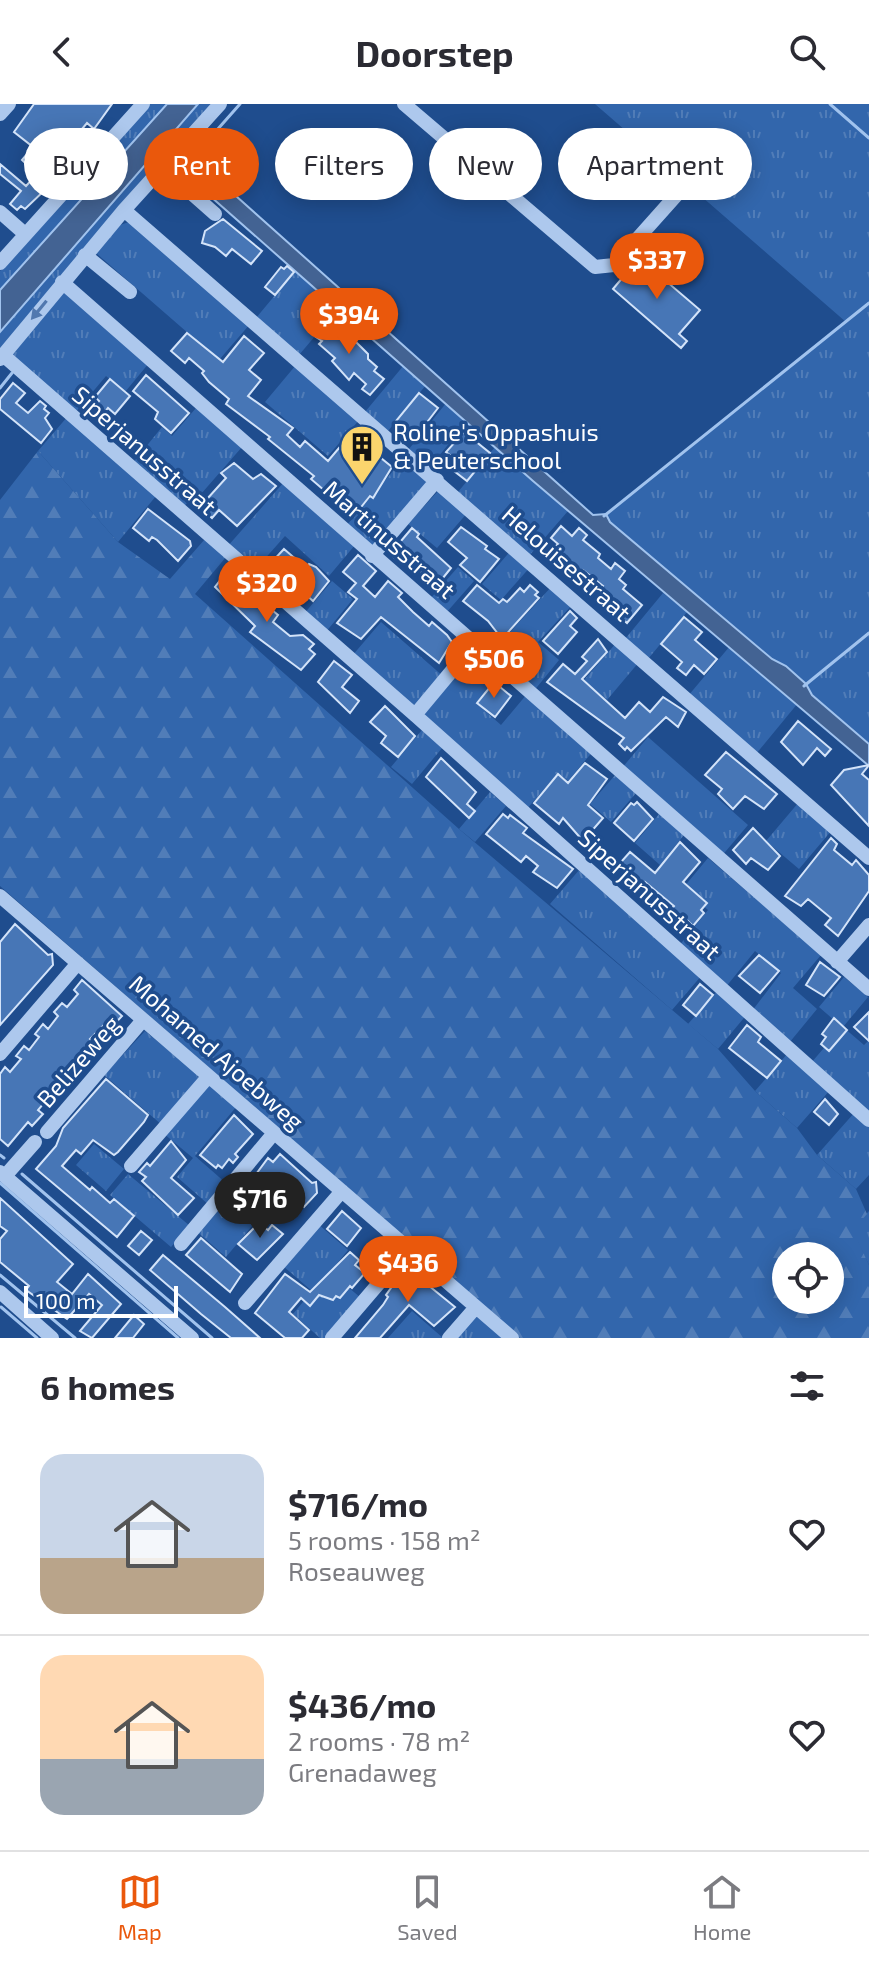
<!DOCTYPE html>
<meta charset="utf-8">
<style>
:root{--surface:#fff;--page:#f2f2f3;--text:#2b2b33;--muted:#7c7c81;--line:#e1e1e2;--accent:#ea580c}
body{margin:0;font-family:"Exo 2",sans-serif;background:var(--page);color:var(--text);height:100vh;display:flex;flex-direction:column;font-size:30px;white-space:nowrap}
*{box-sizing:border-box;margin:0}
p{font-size:26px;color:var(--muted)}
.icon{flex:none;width:44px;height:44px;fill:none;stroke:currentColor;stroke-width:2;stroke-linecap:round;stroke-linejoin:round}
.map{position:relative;height:1234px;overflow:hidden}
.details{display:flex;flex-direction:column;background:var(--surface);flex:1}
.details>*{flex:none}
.banner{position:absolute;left:24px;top:24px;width:822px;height:72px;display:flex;gap:16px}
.fabs{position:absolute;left:772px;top:1138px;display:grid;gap:16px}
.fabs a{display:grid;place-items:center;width:72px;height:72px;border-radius:50%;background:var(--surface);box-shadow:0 4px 20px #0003;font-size:40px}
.scale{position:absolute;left:24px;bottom:20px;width:154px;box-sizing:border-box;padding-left:8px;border:4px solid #fff;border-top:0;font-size:22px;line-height:28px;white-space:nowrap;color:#fff;-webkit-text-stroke:6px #1f4d8e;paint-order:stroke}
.price{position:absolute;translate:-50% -68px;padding:0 18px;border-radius:28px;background:var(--accent);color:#fff;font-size:26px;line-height:52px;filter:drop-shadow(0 2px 4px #0008)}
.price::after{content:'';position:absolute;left:50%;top:48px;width:24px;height:18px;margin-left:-12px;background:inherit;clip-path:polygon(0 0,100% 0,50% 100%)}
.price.selected{background:#222;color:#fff}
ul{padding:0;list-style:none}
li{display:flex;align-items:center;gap:24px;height:200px;padding:0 40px}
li+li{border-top:2px solid var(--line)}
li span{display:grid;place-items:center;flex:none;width:224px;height:160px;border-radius:24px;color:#555}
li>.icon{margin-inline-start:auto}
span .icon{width:96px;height:96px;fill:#fffc;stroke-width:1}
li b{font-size:34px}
h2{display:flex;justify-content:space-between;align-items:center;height:96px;padding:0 40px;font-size:34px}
.tag{padding:0 28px;border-radius:36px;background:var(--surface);box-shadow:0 4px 20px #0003;font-size:28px;line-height:72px}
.tag.selected{background:var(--accent);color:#fff}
header{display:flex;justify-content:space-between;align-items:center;height:104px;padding:0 40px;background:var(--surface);font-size:36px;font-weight:700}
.tabs{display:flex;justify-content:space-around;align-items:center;height:112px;border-top:2px solid var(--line);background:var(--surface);font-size:22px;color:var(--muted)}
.tabs a{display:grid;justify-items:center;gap:4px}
.tabs .selected{color:var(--accent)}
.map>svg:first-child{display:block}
.grass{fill:url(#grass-tufts)}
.forest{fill:url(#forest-firs);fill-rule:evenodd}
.water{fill:#436393;stroke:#a1c3ee;stroke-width:2}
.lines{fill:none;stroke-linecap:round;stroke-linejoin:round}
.stream{stroke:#a1c3ee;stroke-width:3}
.building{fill:#4776b6;stroke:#d3e3f9;stroke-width:2}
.minor{stroke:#adc8ed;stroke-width:14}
.oneway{fill:#5178af}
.labels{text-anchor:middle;stroke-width:7;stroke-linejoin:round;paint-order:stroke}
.poi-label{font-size:24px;fill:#fff;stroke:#1f4d8e;text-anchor:start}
.street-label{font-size:24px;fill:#fff;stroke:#1f4d8e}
</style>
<header><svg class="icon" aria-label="back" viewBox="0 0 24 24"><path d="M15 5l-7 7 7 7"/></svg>Doorstep<svg class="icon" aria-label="search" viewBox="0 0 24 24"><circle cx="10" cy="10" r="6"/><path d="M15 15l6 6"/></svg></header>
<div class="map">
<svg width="869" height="1234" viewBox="0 0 869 1234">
<defs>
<pattern id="grass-tufts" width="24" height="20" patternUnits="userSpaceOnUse" patternTransform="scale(2)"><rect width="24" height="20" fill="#3266ac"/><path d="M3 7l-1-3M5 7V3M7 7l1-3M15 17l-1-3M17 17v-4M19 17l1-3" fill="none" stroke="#517db8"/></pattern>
<pattern id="forest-firs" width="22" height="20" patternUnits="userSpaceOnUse" patternTransform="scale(2)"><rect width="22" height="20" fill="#3266ac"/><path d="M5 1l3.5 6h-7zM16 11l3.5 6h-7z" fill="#517db8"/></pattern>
</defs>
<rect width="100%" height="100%" fill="#1f4d8e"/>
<!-- grass -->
<path class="grass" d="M148,0H167L0,186V167Z
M198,0H213L0,246V228Z
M595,0H869V640L812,590C803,574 788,563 772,555L610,418L606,410L846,218Z
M129,118L250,220L219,256L96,149L120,121Z
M296,166L338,205L299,251L256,214Z
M64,188L149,259L125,288L106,272L74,310L13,256L12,248Z
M296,261L360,315L328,352L265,298Z
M404,261L426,281L388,327L365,308Z
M447,298L468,316L430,363L409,345Z
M196,304L242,343L201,390L197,387L182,405L132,360L162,323L172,332Z
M68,312L156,392L118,438L38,347Z
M495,343L568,407L529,452L458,388Z
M404,354L428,377L374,442L346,422Z
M284,378L355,441L329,472L285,432L254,467L227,443Z
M439,386L468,408L437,444L408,420Z
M513,444L532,461L501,496L482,480Z
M458,463L474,477L446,509L430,495Z
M332,477L353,495L325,529L303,511Z
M552,482L573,500L538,538L559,556L533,588L489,551Z
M663,489L687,508L648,555L625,535Z
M381,518L444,573L416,601H410L352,552Z
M617,538L639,558L607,596L584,576Z
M730,542L798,599L756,650L688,592Z
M479,551L501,567L476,599L501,621L527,590L594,646L568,677L558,669L526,706L425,614L424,604L469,554Z
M422,626L443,643L412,680L391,663Z
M648,633L748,721L720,754L622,664Z
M616,670L637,688L611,718L590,700Z
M490,688L506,702L475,738L459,725Z
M799,698L832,726L799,765L766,737Z
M659,710L684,731L660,761L635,739Z
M708,754L821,851L793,884L817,905L789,939L752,907L781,869L755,847L725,884L678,843L708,806L683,784Z
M580,765L702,871L672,906L550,800Z
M844,873L868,893L843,923L864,941L869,936V1011L811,959L842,923L819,903Z
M719,885L748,909L718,945L688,920Z
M145,927L197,970L198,975L162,1021L104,971Z
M788,949L830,986L797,1024L755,987Z
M207,979L237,1002L195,1052L227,1080L209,1101L177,1073L193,1054L163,1029Z
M855,1008L869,1020V1071L856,1085L817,1051Z
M94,1040L124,1065L106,1087L76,1061Z
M128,1070L190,1122L171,1143L110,1091Z
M232,1084L262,1110L226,1153L195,1126Z
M869,1107V1161L852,1126Z
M318,1120L348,1146L330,1168L361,1194L327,1234H320L293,1210L312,1187L283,1162Z
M412,1207L443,1234H388Z
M473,1210L505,1234H452Z"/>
<!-- forest -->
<path class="forest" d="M38,347L118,438L170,475L205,435L226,453L195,490L459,725L718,945L755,987L797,1024L817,1051L856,1085L867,1110L853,1126L869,1161V1234H520L0,782V396ZM786,1152H830V1196H786Z"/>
<!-- water -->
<path class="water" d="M167,0H198L0,228V186Z
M198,58L593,411L606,410L610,418L772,555L786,562L806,580L812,591L869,640V662L533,377L184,69L190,59Z"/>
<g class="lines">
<!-- stream -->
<path class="stream" d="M830,0L869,34
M192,63L194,52L240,0
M0,284L12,269
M604,412L869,199
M804,582L869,529
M0,1051L4,1054
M22,1070L212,1234
M0,1079L178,1234
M0,1171L75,1234
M1,1203L37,1234"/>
</g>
<!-- building -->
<path class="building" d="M34,0H112L94,25L87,19L77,31L83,37L42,75L22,56L33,43L14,28Z
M0,60L26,82L36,71L49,82L25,105L21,102L17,106L10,100L21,87L0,70Z
M223,115L262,147L251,160L232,145L226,152L215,143L202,139L205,127Z
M639,154L700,206L679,230L687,237L681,244L613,185Z
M287,162L294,168L275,191L265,183L281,163L284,165Z
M332,214L368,250V255L377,263L374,267L384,275L370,291L362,285L366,280L354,269L349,276L332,257L335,254L319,240L322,237L316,233Z
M187,229L223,258L244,232L264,249L249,266L261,276L248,292L293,324L287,331L300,343L305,337L328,357L339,344L348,352L360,337L392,363L373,394L370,392L354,412L311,375L314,372L268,335L270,333L226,300L229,295L209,278L202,269L204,267L189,254L185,259L171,247Z
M146,271L189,309L171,329L155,315L158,308L133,287Z
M110,275L130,292L115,310L108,304L104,309L94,302L99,297L95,293Z
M13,279L25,289L16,299L28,309L40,297L46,302L44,305L49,309L45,314L52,325L41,339L0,305V295Z
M419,289L438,304L418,330H412L396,317Z
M464,328L490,349L467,377L454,367L460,359L446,348Z
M234,359L253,375L261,370L276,382L237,422L219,406L212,414L193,397L200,389L207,395L226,374L221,369Z
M148,405L190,437L191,442L178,457L157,436L152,433L149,437L133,424Z
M561,422L572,432L579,424L587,431L583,436L600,450L598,454L611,465L615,459L625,467L619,475L626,481L623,485L642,501L627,519L621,514L624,509L618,504L621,501L601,485L603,482L583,466L580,469L553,445L558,440L551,434Z
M461,423L487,442L485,445L499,455L480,478L460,461L467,454L448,438Z
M412,424L419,430L417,433L451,464L434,485L422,475L425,472L402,451L397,456L390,450Z
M284,445L306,464L309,460L316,463L329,477L313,497L304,489L306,486L271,459Z
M358,451L376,467L363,482L375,493L388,477L402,489L398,493L413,508L429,522L432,518L447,531L452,538L439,559L381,513L361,535L337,519L357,495L348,488L356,479L343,468Z
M232,473L278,511L273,518L290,532L303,531L314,540L309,545L315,550L301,566L250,528L255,522L215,483L222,474L227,478Z
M477,481L499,499L503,495L507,498L520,484L524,488L530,481L538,488L535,491L539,494L502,535L488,517L463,497Z
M570,507L577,514L570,522L577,528L558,550L543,537Z
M684,513L702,528L695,536L717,555L704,570L694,561L686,571L677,564L682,558L661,540Z
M598,535L607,548L582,575L625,614L639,598L650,608L663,593L686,608L678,623L666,613L631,647L627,643L625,646L619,640L624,634L547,578L563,560L575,570L587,557L582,553Z
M334,557L352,571L342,583L359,597L350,609L318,578Z
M494,578L511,592L495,613L477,599Z
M385,602L415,632L398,653L381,639L386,632L370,618Z
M798,617L831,645L825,652L817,644L803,661L781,638Z
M726,648L777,690L764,705L745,692L733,705L718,690L722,685L705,671Z
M441,654L476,688L467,700L475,707L469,714L426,673Z
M585,659L607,675L588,701L603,714L583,737L563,714L559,720L534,699L558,670L568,679Z
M869,661L862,670L869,676V722L831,681L844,666Z
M637,698L653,715L634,737L614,719L631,699L634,701Z
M503,710L508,714L510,711L527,724L523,729L573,765L557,784L533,768L538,762L526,752L521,758L486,730Z
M753,724L780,752L768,766L751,754L746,760L733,746Z
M831,734L837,740L834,746L852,761L856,756L869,771V787L838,832L825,821L831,814L808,795L801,802L785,792Z
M680,738L700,758L683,778L707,799L701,806L704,809L693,822L688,817L684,823L668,809L674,802L645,778L640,785L630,776L632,774L621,758L630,748L655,769Z
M15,820L48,851L52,850L53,861L0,921V838Z
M759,851L779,867L760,889L739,872Z
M820,858L840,873L824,892L806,881Z
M82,876L122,912L108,927L103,922L90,935L99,943L75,972L70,968L58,982L61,984L52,995L49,993L38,1006L43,1010L32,1022L28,1018L8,1042L0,1035V970L5,963L10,968L21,955L16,952L24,942L29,946L39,933L35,930L43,920L48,925L58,912L54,908L62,899L67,903L78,890L74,886Z
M700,880L713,891L696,912L683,901Z
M869,908V937L854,923Z
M834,914L847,926L829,947L821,940L826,933L822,930Z
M747,921L761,933L758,938L781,957L767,974L729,944Z
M106,975L148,1011L144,1018L118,1048L114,1051L93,1036L81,1050L76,1046L62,1062L90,1086L92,1083L110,1099L114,1095L134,1112L117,1133L36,1065L56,1042L63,1024Z
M825,995L838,1010L829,1021L814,1008Z
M234,1011L253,1030L235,1050L238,1053L233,1059L229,1055L222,1064L218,1061L216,1064L200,1051Z
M171,1037L186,1056L171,1074L194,1094L178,1111L142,1077L146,1073L139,1068L147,1059L150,1062Z
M280,1050L312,1079L316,1078L317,1089L304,1103L299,1099L284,1117L242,1089L268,1054L273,1058Z
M0,1094L73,1160L57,1178L72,1190L88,1170L121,1200L92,1234L80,1227L102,1201L89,1190L67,1215L26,1186L29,1182L0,1158V1135L7,1127L0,1122Z
M342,1107L361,1124L347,1142L327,1125Z
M259,1119L268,1126L272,1121L283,1130L257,1156L238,1140Z
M141,1127L152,1136L139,1151L128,1142Z
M201,1134L242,1170L230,1188L186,1151Z
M350,1148L359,1156L355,1161L365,1169L352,1184L350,1182L340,1194L336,1192L333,1196L319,1191L310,1202L301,1194L289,1208L309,1226L302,1234H285L255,1209L285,1170L310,1188Z
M163,1151L225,1203L260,1234H231L201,1210L150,1166Z
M406,1163L422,1171L430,1178L428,1181L455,1203L434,1222L409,1201L380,1234H355L383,1201L388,1193L386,1191Z
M134,1211L144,1220L133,1234H115Z"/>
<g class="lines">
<!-- minor -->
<path class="minor" d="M404,0L595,163L614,161L680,87
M0,10L9,0
M163,64L215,110
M124,106L869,754
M0,108L25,130
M85,151L130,188
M0,159L143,0
M62,178L869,885
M3,251L415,611L869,1016
M0,255L124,106L220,0
M372,452L437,376
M415,611L475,539
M0,792L512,1234
M837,858L869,821
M0,950L78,859
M47,1028L143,916
M131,1062L208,973
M0,1068L192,1234
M5,1072L35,1038
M181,1140L274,1029
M0,1188L52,1234
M245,1199L342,1087
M332,1234L409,1144
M449,1234L476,1203"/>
</g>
<!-- one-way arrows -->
<defs><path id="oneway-solid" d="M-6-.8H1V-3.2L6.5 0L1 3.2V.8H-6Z" transform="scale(2)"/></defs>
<use class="oneway" href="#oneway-solid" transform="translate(39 206) rotate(129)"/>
<!-- icons -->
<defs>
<g id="building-pin" transform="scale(2.3)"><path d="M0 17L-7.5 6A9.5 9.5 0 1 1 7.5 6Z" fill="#fbd56d" stroke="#1f4d8e"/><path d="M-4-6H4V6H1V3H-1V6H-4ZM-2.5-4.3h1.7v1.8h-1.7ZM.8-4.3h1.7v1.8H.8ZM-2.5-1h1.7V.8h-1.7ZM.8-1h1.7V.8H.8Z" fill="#111"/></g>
</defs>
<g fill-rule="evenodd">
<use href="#building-pin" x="362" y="343"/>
</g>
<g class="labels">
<!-- poi labels -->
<g class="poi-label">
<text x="393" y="337">Roline's Oppashuis<tspan x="393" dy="28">&amp; Peuterschool</tspan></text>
</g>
<!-- street labels -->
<g class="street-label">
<text transform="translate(144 347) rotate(41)" y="8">Siperjanusstraat</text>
<text transform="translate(389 436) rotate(41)" y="8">Martinusstraat</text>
<text transform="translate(566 460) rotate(41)" y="8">Helouisestraat</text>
<text transform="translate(649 791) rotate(42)" y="8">Siperjanusstraat</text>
<text transform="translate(216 949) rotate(41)" y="8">Mohamed Ajoebweg</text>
<text transform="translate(79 958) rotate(-49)" y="8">Belizeweg</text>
</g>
</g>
</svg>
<div class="fabs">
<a><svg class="icon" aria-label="locate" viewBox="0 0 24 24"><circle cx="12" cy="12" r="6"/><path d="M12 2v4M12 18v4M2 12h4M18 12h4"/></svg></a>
</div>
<div class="scale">100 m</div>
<b class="price" style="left:657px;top:197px">$337</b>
<b class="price" style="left:349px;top:252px">$394</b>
<b class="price" style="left:267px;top:520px">$320</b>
<b class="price" style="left:494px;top:596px">$506</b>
<b class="price selected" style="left:260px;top:1136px">$716</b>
<b class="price" style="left:408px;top:1200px">$436</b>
<div class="banner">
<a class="tag">Buy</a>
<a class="tag selected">Rent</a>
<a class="tag">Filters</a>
<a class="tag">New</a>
<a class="tag">Apartment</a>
</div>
</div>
<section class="details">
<h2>6 homes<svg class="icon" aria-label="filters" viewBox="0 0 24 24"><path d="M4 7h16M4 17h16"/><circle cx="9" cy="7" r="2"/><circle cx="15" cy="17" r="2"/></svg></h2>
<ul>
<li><span style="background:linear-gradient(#c9d6e8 65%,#b9a48a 0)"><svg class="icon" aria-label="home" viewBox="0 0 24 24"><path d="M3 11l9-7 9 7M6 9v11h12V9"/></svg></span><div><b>$716/mo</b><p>5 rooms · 158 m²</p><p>Roseauweg</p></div><svg class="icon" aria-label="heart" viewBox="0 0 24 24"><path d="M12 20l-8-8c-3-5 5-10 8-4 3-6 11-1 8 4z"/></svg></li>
<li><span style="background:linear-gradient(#ffd9b3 65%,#9aa5b1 0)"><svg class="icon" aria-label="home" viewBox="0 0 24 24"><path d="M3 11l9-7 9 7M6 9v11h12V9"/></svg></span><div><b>$436/mo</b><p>2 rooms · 78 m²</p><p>Grenadaweg</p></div><svg class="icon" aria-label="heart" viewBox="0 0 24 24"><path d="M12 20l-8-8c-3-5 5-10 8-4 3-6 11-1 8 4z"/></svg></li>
</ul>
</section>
<nav class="tabs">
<a class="selected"><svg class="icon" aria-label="map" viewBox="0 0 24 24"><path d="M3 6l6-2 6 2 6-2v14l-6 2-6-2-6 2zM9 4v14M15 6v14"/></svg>Map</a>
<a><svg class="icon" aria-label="saved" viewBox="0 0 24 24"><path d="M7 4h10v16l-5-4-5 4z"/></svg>Saved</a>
<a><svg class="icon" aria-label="home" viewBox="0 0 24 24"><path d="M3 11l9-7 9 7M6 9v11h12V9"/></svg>Home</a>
</nav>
